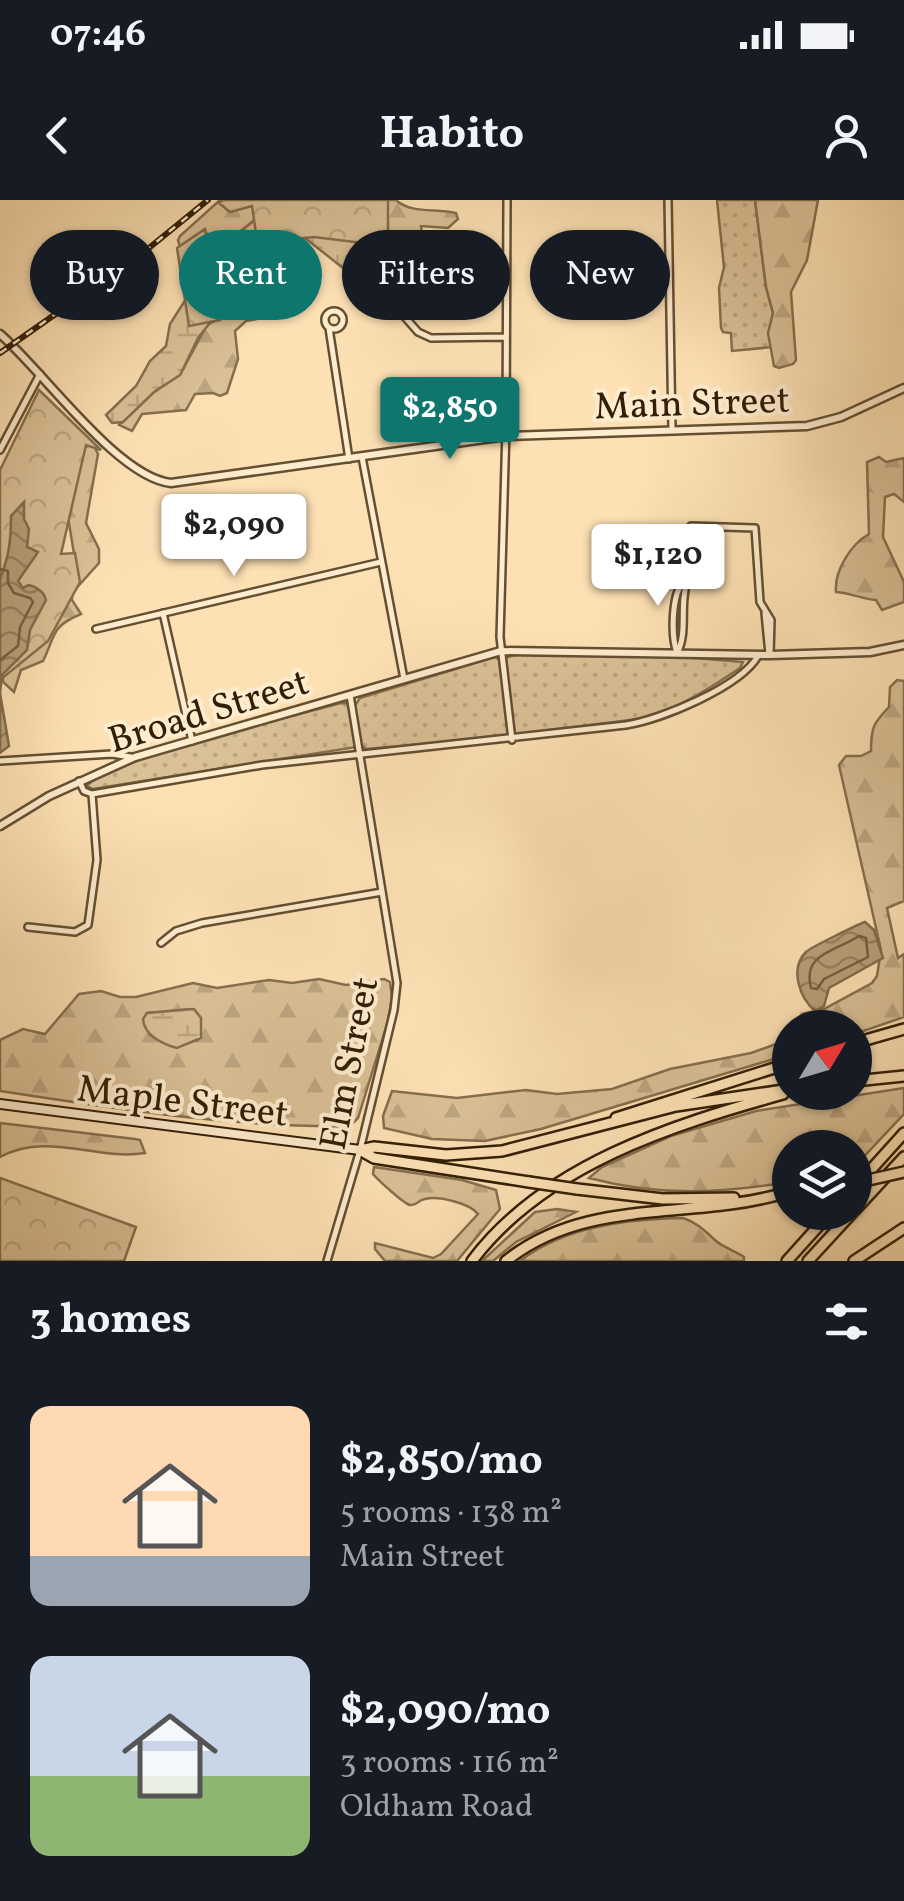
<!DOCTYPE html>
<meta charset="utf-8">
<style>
:root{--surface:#171b24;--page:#20242c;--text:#f1f3f6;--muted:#9ea1a6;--accent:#0f766e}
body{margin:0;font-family:Vollkorn,serif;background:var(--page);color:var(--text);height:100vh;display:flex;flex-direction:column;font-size:38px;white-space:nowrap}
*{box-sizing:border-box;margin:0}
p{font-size:32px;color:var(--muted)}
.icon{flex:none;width:55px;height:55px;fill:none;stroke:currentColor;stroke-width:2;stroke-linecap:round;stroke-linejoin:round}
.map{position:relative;height:1061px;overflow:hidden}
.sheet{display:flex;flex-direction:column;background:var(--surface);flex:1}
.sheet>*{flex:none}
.top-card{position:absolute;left:30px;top:30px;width:845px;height:90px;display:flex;gap:20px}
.needle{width:65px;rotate:52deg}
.buttons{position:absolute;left:772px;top:810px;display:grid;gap:20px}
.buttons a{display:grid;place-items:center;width:100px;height:100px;border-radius:50%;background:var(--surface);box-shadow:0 2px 8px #0004;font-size:50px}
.price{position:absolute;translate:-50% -85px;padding:0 22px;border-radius:10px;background:#fff;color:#222;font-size:32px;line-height:65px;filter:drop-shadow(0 2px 5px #0008)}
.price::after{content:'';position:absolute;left:50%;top:60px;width:30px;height:22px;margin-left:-15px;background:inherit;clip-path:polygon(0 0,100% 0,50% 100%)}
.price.current{background:var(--accent);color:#fff}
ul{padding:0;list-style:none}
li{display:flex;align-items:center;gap:30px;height:250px;padding:0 30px}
li span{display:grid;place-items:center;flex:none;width:280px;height:200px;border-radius:20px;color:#555}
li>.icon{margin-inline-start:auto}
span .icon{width:120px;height:120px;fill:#fffc;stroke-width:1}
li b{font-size:42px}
h2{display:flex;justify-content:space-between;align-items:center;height:120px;padding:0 30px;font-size:42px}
.chip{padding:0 35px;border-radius:45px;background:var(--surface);box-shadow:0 2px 8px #0004;font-size:35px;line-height:90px}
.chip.current{background:var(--accent);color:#fff}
.status{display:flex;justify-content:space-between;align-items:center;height:70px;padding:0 50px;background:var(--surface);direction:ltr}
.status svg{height:28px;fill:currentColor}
header{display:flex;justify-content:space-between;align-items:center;height:130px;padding:0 30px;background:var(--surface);font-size:45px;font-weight:700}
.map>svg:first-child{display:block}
.grass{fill:url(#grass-dots);stroke:#866f4e;stroke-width:2.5}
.forest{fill:url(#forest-firs);stroke:#866f4e;stroke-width:2.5;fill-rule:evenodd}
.wetland{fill:url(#wetland-marsh);stroke:#866f4e;stroke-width:2.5}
.park{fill:url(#park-crowns);stroke:#866f4e;stroke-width:2.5}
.water{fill:url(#water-waves);stroke:#826b4a;stroke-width:2.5}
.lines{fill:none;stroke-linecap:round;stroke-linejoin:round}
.shore{stroke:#745e3e;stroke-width:2.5}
.minor-casing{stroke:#644f31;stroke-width:10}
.tertiary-casing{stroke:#644f31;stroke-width:11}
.secondary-casing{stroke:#311e05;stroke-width:12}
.motorway-casing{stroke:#311e05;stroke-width:14}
.minor{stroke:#feecce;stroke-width:5}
.tertiary{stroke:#feecce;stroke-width:6}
.secondary{stroke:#feecce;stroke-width:8}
.motorway{stroke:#fde1b4;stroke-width:9}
.rail-casing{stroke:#311e05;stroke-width:6}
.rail{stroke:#feecce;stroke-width:2.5;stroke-dasharray:8;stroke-linecap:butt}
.motorway-bridge-casing{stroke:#311e05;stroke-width:14;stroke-linecap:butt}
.motorway-bridge{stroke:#fde1b4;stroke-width:9}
.labels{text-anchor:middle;stroke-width:8;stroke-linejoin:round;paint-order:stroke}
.street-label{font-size:38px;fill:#311e05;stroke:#feecce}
</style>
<div class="status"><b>07:46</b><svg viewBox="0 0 49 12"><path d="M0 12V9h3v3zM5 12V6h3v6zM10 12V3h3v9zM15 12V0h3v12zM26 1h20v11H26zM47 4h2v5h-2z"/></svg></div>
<header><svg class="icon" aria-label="back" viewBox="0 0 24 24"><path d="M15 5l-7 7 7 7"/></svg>Habito<svg class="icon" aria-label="person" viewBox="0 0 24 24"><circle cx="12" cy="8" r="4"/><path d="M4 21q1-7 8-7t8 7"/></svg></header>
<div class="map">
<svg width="904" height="1061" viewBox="0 0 904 1061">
<defs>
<pattern id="grass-dots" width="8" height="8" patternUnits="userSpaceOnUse" patternTransform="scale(2.5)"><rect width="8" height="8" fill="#dac096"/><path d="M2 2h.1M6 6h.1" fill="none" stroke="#bca580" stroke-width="1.8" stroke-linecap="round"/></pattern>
<pattern id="forest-firs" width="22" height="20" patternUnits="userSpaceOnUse" patternTransform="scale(2.5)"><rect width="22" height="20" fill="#dac096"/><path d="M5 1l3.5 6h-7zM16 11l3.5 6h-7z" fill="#bca580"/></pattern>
<pattern id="wetland-marsh" width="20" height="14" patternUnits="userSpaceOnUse" patternTransform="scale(2.5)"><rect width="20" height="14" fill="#dac096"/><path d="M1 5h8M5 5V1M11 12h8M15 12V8" fill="none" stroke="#bca580"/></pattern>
<pattern id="park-crowns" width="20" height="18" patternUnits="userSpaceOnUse" patternTransform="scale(2.5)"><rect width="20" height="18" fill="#dac096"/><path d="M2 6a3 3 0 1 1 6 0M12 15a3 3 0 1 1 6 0" fill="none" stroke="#bca580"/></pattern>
<pattern id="water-waves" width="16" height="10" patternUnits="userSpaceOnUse" patternTransform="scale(2.5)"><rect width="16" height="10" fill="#b89f78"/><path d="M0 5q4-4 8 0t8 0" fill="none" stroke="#968160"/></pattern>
</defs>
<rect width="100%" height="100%" fill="#fde1b4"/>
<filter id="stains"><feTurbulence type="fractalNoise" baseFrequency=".002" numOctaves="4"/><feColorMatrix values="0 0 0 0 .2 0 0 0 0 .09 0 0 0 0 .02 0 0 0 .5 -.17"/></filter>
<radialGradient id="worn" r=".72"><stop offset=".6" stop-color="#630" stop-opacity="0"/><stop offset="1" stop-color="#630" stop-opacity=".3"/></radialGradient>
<!-- grass -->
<path class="grass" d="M717,0H755L766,87L773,113L769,133L773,147L732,151L731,133L723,132L721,128L719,88L724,67Z
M519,453L682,457L743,462L740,468C710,488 681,507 646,518L469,540L366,549L362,546L93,589L87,586C105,561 298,515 341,503L356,504L360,498L495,457L500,460Z"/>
<!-- forest -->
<path class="forest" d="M220,0H277L238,34L225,37L207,34L180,47L178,40L180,36Z
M387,0H396C411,14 436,8 456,13L458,19L448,28L421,26L423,42L438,59L435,82L418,74L397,77L384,73L360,74L354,82V99L347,91L343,68L364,45Z
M755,0H818L807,60L791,92L796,160L793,164L779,168L774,166L768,133L773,113L766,87Z
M264,75L268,117L246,121L235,131L238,159L227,193L220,196L213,193L195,194L186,210L142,214L132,231L119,225L154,192L180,175L207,125L246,103L254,92L257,77Z
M93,244L98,254L86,323L99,349V363L72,393V400L81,414C50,427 56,435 43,461L21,470L14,492L3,482V473L76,366L68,317L85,247Z
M879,257L886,262L904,258V302L894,294L885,297L883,337L904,382V402L882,410L876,400C862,399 851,393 836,392C834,371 851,344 869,334L867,262Z
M897,480L904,481V701L887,708L898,758L904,754V817L855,834V828L799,827L797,820L802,814L824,809L872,783L877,776L881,750L839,565L846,556H861L871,551C871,526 874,523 889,507L890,487Z
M319,779L346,785L384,779L390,782L392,797L388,821L358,918L350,926C233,928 115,908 0,891V840L23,829L45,834L79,794L101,791L120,797H136L193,783L217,788L269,780L292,783ZM190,809L201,818L198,840L173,847L150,835L147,813Z
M790,839V854L541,929L485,941L432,939L384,928L383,916L392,891L457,898L526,890L557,894L612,889L670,869L751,853Z
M904,888V914L855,966V948H790V982C718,993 661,997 589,978L602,967L671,936L756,911Z
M0,923L135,939L140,940L145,953C97,961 47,931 0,957Z
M374,967L462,980L496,990L500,1009L457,1061H385L375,1049V1043L433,1058L441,1054L478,1014C471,1004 438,995 425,999C417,1000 418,1006 410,1005C404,1004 377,979 373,974Z
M557,1009L576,1012L516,1042L493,1061H482L535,1012Z
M683,1018C698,1023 705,1031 716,1041C723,1047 737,1052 744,1057V1061H520C565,1026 628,1019 683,1018Z"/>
<!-- wetland -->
<path class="wetland" d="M263,14L371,40L343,68L305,38L282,46L258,75L251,98L236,110L209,124L198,138L180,175L154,192L123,222L112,223L106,215L136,186L150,161L166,146L170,124L186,99L203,34L234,36Z
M194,809L201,818V838L177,848C162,844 144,835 143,819L147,813Z"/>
<!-- park -->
<path class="park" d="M223,0H388V46L314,37L286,40L260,61L252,6L230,12L219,3Z
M205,29L220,120L189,126L177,48Z
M39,190L101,250L86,245L61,354L75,353L80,382L48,441L0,480V270Z
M0,978L136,1027L124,1061H0Z"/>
<!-- water -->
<path class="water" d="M24,302V319L29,329L27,347L38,352L18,381L23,388L28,385C36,386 44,392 46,400L30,430L27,450L2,475L0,493L9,546L0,553V379C9,356 11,341 11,316Z
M865,722L874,730L883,758L829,788L824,806L815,811C800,798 789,769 806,752C811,747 857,725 865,722Z"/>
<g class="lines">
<!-- shore -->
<path class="shore" d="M0,369L8,371V383L14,393L30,398L33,402L20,427L18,446L0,460
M859,736L866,738L868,757L824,779L817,789L811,788C802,753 835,752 859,736Z"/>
<!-- minor casing -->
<g class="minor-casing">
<path id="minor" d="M507,0L506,229L500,437L512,540
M668,0L672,229
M325 120a9 9 0 1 1 18 0a9 9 0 1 1-18 0Z
M404,116L418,132L431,138L506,137
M329,128L349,259
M0,250L40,174
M362,257L404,479
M163,413L192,541
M765,413L769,454
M96,429L381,362
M677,453C686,437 682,416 684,398C687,374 690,351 691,326L755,328L760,402L771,420L770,455
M677,453C671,436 671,392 685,380
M0,561L112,554L131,557
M79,581L84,591L92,594L262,565L626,525C662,519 740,487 758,456
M28,727L75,732L88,725L97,660L92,594
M161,743L176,731L202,723L382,692
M327,1061L360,950L394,810L397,783L350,495"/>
</g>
<!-- tertiary casing -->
<g class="tertiary-casing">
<path id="tertiary" d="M0,134C44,172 117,277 171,283L506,236L807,226L841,217L904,188
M0,626L49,596L135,557L501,451L770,455L870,452L904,445"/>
</g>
<!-- secondary casing -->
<g class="secondary-casing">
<path id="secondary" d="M0,904L360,950"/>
</g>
<!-- motorway casing -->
<g class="motorway-casing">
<path id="motorway" d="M855,843L904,829
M855,881L904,876
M616,918L790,863
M360,950L374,947L446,955L502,951L676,906L790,889
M360,950L374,958L529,982
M859,983L904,933
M577,989L663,999L734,998
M855,1010L904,957
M472,1061C544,965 672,925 783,894
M506,1061C585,997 689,1020 781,994
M787,1061L831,1012
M808,1061L853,1012
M854,1061L904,1028"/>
</g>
<!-- minor -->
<use href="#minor" class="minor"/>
<!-- tertiary -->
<use href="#tertiary" class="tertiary"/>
<!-- secondary -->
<use href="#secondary" class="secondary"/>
<!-- motorway -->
<use href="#motorway" class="motorway"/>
<!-- rail casing -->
<g class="rail-casing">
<path id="rail" d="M0,153L144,52L208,0"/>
</g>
<!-- rail -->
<use href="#rail" class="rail"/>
<!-- motorway-bridge casing -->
<g class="motorway-bridge-casing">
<path id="motorway-bridge" d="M529,982L577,989
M855,983L904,972"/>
</g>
<!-- motorway-bridge -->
<use href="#motorway-bridge" class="motorway-bridge"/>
</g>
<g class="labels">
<!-- street labels -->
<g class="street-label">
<text transform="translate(692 202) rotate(-2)" y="13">Main Street</text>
<text transform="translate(208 510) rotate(-17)" y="13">Broad Street</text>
<text transform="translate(348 863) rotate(-79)" y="13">Elm Street</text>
<text transform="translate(183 900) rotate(7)" y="13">Maple Street</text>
</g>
</g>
<rect width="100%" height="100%" filter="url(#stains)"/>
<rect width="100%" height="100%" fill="url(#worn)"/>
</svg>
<div class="buttons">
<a><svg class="needle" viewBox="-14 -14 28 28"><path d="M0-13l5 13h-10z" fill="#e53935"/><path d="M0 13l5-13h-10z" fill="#9ea1a6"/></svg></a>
<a><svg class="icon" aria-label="layers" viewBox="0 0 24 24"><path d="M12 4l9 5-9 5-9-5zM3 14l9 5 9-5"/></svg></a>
</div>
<b class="price current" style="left:450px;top:262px">$2,850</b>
<b class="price" style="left:234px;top:379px">$2,090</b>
<b class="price" style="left:658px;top:409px">$1,120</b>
<div class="top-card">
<a class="chip">Buy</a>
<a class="chip current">Rent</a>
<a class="chip">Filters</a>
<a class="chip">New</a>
</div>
</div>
<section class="sheet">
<h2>3 homes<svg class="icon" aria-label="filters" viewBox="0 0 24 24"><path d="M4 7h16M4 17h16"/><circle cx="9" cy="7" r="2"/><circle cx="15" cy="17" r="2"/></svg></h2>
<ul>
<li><span style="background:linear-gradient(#ffd9b3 75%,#9aa5b1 0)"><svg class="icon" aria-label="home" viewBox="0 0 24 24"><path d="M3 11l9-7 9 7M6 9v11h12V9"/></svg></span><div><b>$2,850/mo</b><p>5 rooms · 138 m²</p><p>Main Street</p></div></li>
<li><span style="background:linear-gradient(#c9d6e8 60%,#8fb573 0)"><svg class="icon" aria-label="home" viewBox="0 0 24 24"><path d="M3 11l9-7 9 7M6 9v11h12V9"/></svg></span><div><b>$2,090/mo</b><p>3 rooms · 116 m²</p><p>Oldham Road</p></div></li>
</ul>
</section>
